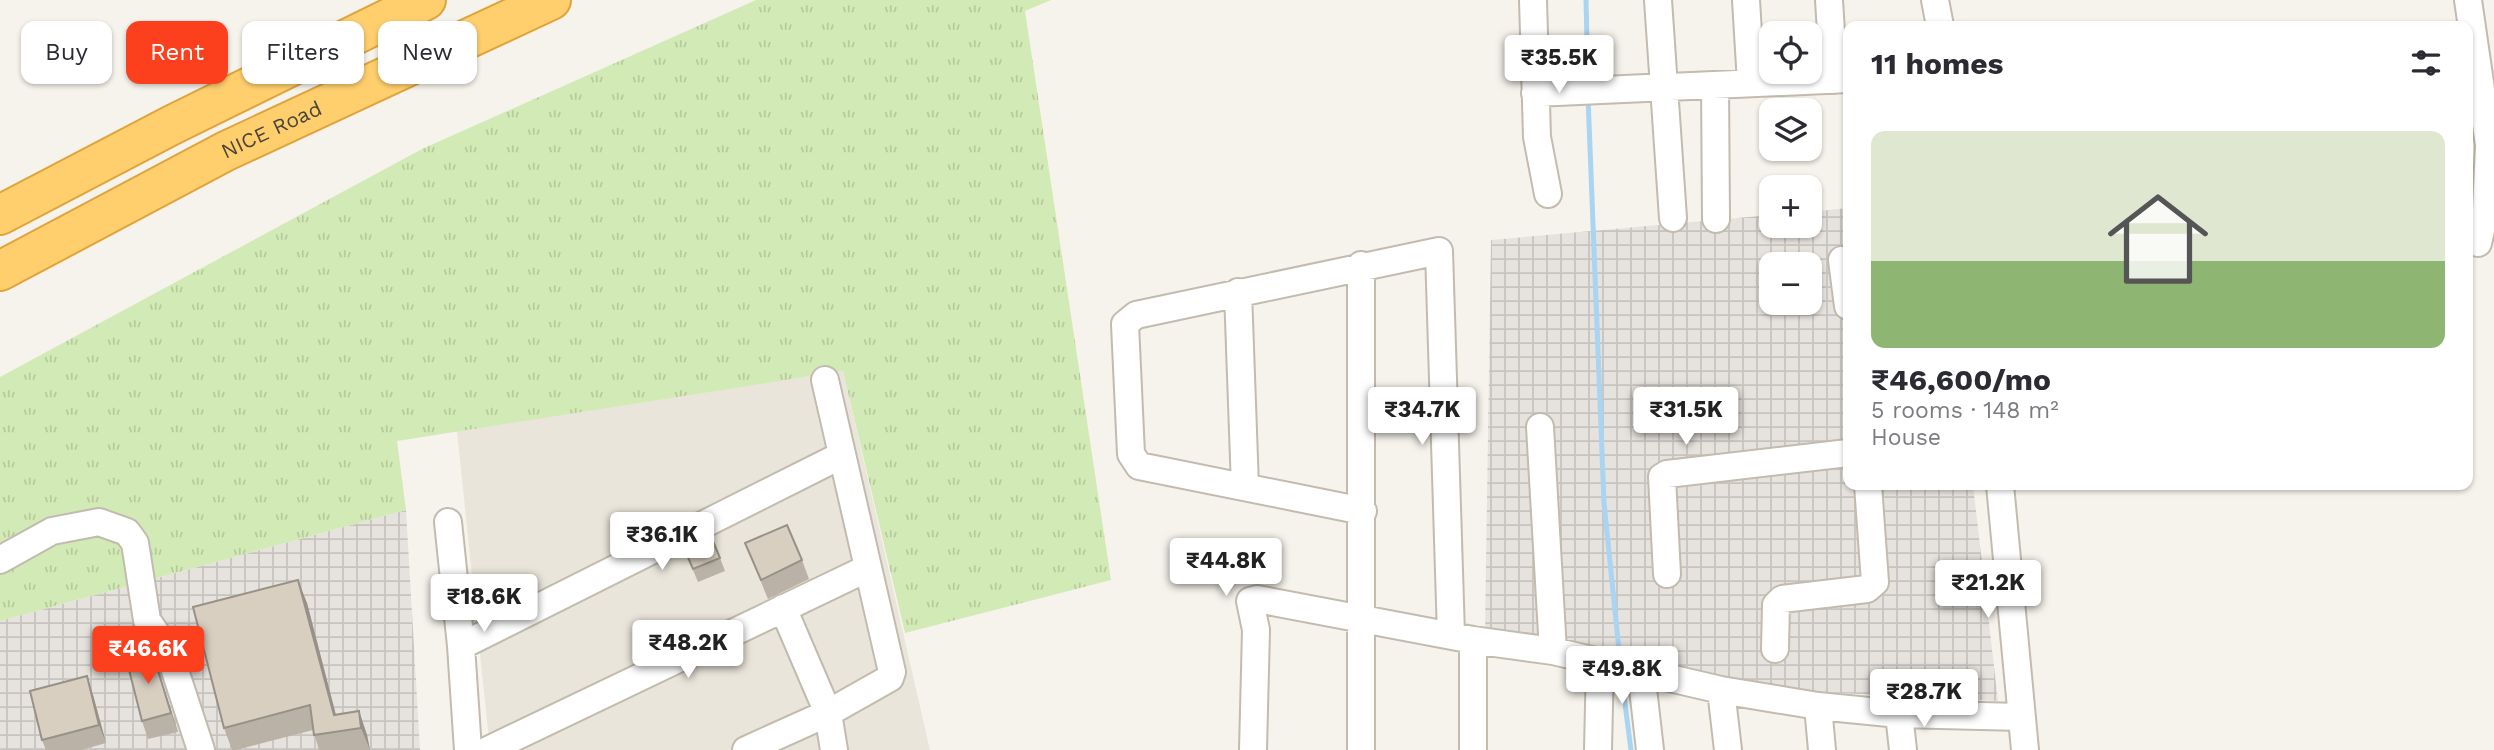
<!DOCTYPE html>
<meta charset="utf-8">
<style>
:root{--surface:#fff;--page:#f7f7f7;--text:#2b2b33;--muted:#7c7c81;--accent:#fc3f1d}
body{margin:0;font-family:"Work Sans",sans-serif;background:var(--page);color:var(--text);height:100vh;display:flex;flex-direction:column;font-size:26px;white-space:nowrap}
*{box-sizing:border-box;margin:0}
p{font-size:23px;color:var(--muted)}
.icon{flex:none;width:38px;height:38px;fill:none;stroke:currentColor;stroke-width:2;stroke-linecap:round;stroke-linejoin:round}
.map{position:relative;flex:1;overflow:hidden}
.drawer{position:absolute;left:1843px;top:21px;width:630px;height:469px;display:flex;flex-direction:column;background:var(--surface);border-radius:14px;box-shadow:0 2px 5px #0004}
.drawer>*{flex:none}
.top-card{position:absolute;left:21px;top:21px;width:665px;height:63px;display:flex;gap:14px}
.buttons{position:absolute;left:1759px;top:21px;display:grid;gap:14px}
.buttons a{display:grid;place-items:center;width:63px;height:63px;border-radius:14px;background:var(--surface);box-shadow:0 2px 5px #0004;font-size:35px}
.price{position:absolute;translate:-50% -60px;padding:0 16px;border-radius:7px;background:#fff;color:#222;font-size:23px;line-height:46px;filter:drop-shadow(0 2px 4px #0008)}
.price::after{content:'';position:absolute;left:50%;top:42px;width:21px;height:16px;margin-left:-10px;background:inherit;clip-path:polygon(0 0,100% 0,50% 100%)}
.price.active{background:var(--accent);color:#fff}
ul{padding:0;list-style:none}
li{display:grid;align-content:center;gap:14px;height:371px;padding:0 28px}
li span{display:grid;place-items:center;height:217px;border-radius:14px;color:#555}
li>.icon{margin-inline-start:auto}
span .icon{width:126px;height:126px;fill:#fffc;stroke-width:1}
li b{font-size:30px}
h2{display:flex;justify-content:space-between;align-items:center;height:84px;padding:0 28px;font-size:30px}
.pill{padding:0 24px;border-radius:14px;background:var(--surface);box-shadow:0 2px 5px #0004;font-size:24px;line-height:63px}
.pill.active{background:var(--accent);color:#fff}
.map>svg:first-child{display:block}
.residential{fill:#eae5da}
.industrial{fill:url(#industrial-grid);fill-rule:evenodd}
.grass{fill:url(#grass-tufts)}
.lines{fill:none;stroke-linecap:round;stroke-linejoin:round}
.stream{stroke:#a9d4f2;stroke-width:5}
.minor-casing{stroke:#c2bbae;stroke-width:30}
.highway-casing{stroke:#e0a43c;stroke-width:42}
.minor{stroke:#fff;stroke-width:26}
.highway{stroke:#ffcf6e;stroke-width:38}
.wall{fill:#bab2a6}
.shaded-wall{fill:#979187}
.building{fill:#d8cfc1;stroke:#979187;stroke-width:2}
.labels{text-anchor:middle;stroke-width:5;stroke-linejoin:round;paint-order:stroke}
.street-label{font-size:21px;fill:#4b4439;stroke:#fff}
</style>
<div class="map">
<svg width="2494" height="750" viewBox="0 0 2494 750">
<defs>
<pattern id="industrial-grid" width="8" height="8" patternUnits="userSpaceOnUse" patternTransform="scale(1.75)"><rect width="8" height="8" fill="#e6e2dd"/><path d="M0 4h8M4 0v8" fill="none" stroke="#c7c3be"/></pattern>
<pattern id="grass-tufts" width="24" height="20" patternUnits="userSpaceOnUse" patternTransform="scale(1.75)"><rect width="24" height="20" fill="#d2eab5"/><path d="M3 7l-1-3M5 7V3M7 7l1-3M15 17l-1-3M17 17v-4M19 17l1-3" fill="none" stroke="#b6ca9c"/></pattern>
</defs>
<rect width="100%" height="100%" fill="#f6f3ec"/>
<!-- residential -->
<path class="residential" d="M843,371L930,750H490L457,431Z"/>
<!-- industrial -->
<path class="industrial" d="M1848,208V485H1973L1998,701L1797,691L1485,631L1491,240L1771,215V226H1810V212ZM1771,264H1810V303H1771Z
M406,510L420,750H0V621Z"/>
<!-- grass -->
<path class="grass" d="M756,0H1051L1025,11L1111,580L905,633L843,371L397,441L406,510L0,621V377L422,149Z"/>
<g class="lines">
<!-- stream -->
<path class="stream" d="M1586,0L1588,84
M1588,97L1604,503L1620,660
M1621,673L1631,750"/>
<!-- minor casing -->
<g class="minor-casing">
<path id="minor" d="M1533,0L1537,137L1548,194
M1658,0L1673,218
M1746,0L1751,83
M1829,0L1834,80
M1935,0L1940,26
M2468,0L2489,145L2486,209L2478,243
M1715,85L1716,219
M1535,93L1848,79
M1842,260L1848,306
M1361,265V750
M1238,292L1245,487
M1540,427L1553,651
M2000,485L2025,750
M1363,511L1139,466L1131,454L1125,324L1136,315L1439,251L1451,635
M448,522L461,646L468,750
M0,560L52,531L99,522L127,532L135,543L147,620L169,652L201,750
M1667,574L1662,477L1667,474L1848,453
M783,608L828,713L890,678L892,672L825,380
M461,646L842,455
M1775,649L1776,605L1782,599L1867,589L1875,582L1868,485
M1641,671L1650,750
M1721,690L1728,750
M1818,706L1822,750
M1899,714L1903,750
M488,750L868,568
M746,750L828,713L834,750
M1253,750L1256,630L1250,601L1257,599L1473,640L1553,651L1721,690L1818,706L1899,714L2021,717
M1473,750V640
M1598,750L1600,661"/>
</g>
<!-- highway casing -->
<g class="highway-casing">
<g id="highway">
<path d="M0,215L172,125L426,0"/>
<path id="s1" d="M0,271L226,151L551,0"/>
</g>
</g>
<!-- minor -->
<use href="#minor" class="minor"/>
<!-- highway -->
<use href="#highway" class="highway"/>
</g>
<!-- wall -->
<path class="wall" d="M680,539L720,558L725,571L698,582Z
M745,543L802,560L809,579L768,599Z
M307,603L336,715L359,711L367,735L370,750H319L313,730L236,750H232L224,728Z
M158,670L178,732L148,739L142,721Z
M93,695L106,743L81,750H46L42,740Z"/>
<!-- shaded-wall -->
<path class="shaded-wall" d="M298,580L307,603L340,731L334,715Z
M152,651L158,670L178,732L171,713Z
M87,676L93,695L106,743L99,725Z
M359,711L367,735L370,750L361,728Z"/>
<!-- building -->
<path class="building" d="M787,525L802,560L761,580L745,543Z
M707,527L720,558L693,569L680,539Z
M298,580L334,715L359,711L361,728L314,735L310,705L224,728L193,607Z
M152,651L171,713L142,721L126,658Z
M87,676L99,725L42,740L30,691Z"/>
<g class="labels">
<!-- street labels -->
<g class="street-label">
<text dy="7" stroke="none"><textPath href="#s1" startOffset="306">NICE Road</textPath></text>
</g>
</g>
</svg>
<div class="buttons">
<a><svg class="icon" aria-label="locate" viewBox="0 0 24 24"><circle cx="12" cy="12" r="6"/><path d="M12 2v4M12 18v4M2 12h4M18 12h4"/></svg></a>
<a><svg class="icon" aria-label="layers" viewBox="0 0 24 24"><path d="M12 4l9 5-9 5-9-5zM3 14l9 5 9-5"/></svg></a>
<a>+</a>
<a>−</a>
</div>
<b class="price" style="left:1559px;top:95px">₹35.5K</b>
<b class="price" style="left:1422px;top:447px">₹34.7K</b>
<b class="price" style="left:1686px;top:447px">₹31.5K</b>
<b class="price" style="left:662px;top:572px">₹36.1K</b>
<b class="price" style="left:1226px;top:598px">₹44.8K</b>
<b class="price" style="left:1988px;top:620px">₹21.2K</b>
<b class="price" style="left:484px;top:634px">₹18.6K</b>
<b class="price" style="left:688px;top:680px">₹48.2K</b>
<b class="price active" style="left:148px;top:686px">₹46.6K</b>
<b class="price" style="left:1622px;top:706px">₹49.8K</b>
<b class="price" style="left:1924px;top:729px">₹28.7K</b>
<div class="top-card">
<a class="pill">Buy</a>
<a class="pill active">Rent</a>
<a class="pill">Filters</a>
<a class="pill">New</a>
</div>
<section class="drawer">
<h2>11 homes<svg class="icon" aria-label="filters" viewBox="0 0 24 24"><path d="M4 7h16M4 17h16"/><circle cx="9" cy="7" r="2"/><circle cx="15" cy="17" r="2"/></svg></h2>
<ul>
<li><span style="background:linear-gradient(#dfe7d0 60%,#8fb573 0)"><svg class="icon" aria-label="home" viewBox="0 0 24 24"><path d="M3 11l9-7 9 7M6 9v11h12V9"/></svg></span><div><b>₹46,600/mo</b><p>5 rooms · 148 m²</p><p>House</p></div></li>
</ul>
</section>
</div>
